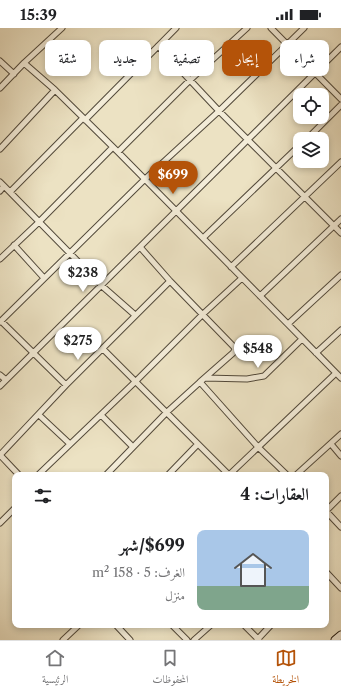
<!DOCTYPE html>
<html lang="ar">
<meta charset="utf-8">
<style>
:root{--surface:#fff;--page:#f6f6f6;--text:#202124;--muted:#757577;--line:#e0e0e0;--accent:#b45309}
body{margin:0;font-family:"Libre Caslon Text",Amiri,serif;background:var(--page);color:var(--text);direction:rtl;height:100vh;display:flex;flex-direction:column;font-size:15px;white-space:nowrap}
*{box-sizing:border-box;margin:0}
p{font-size:13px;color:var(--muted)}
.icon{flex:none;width:22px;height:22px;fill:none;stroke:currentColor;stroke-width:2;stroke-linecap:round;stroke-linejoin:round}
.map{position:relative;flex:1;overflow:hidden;direction:ltr}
.sheet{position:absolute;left:12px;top:444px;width:317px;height:156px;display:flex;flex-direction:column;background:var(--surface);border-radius:8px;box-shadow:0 2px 6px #0003;direction:rtl}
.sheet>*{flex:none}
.guide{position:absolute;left:12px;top:12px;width:317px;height:36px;direction:rtl;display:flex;gap:8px}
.fabs{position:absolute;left:293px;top:60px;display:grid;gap:8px}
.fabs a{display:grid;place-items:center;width:36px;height:36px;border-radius:8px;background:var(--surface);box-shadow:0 2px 6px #0003;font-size:20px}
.price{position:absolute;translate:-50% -34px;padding:0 9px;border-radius:14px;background:#fff;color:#222;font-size:13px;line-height:26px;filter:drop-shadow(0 1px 2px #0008)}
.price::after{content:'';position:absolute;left:50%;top:24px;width:12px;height:9px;margin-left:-6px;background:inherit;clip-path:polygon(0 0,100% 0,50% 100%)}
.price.active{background:var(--accent);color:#fff}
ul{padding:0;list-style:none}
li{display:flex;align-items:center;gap:12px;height:100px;padding:0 20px}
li+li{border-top:1px solid var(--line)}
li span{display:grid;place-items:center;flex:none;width:112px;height:80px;border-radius:8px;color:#555}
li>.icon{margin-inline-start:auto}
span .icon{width:48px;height:48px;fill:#fffc;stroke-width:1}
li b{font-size:17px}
h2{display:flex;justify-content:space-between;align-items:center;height:48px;padding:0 20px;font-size:17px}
.pill{padding:0 14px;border-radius:8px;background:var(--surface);box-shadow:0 2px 6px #0003;font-size:14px;line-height:36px}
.pill.active{background:var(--accent);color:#fff}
.status{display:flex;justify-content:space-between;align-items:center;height:28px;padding:0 20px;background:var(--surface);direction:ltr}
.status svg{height:11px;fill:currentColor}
.tab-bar{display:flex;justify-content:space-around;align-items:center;height:56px;border-top:1px solid var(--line);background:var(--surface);font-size:11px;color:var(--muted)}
.tab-bar a{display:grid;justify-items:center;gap:2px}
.tab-bar .active{color:var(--accent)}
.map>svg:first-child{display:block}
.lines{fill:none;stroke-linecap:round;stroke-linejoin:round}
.street-casing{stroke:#52493a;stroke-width:7}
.secondary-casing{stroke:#1e160d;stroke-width:9}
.street{stroke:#f3ecd8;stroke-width:5}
.secondary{stroke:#f3ecd8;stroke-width:7}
</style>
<div class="status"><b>15:39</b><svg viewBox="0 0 49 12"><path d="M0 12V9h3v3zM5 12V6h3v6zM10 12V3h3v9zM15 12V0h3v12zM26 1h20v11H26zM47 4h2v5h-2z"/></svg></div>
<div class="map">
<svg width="341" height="612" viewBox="0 0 341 612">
<rect width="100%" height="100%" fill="#ece2c3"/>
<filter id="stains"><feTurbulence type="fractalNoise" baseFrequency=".005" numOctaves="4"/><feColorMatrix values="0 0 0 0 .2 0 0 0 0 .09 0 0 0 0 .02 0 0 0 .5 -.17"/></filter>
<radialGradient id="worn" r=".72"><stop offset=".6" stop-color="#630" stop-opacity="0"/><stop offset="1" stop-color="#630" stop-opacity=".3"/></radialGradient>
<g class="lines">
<!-- street casing -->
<g class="street-casing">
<path id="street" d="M271,0L341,71
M158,18L219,83L341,205
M0,33L14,46
M24,35L62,0
M0,60L24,35L55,62L118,124L341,350
M85,92L176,0
M307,111L341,77
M0,121L55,62
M118,124L189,53L247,0
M0,154L4,158L0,163
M4,158L102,258L135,287
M10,164L83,90
M203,210L300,117
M14,217L44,250
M140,219L170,253L234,319L235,322L233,325L200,354L258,419L287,447
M0,231L39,194L113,119
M231,239L341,134
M260,268L341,191
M1,293L66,357
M0,294L145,151L219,83L304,0
M288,296L341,247
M103,321L229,447
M316,325L341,302
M0,347L6,352
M205,350L247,351L264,348L302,311
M0,358L341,19
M39,387L70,416
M101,387L132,418
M331,416L341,428
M0,427L66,357L170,253
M0,427L19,447
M38,447L136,353L203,286L242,250
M106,447L167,384L200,354
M168,447L198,416
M229,447L336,345
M296,447L341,406
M326,483L341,499
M326,483L341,468
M0,495L15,480
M326,544L341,560
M116,597L130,612
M172,597L187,612
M244,597L259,612
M63,612L79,597
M194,612L211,597
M257,612L271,597"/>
</g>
<!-- secondary casing -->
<g class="secondary-casing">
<path id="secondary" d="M335,612L341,607"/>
</g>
<!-- street -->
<use href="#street" class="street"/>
<!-- secondary -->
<use href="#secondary" class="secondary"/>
</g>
<rect width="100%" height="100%" filter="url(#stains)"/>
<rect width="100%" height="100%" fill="url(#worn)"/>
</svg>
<div class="fabs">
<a><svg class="icon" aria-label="locate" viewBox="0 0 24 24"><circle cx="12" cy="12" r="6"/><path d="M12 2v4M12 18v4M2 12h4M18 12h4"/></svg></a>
<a><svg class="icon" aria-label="layers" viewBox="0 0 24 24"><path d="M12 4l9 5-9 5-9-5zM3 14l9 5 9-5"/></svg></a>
</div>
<b class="price active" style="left:173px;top:167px">$699</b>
<b class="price" style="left:83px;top:265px">$238</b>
<b class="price" style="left:78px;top:333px">$275</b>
<b class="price" style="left:258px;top:341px">$548</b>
<div class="guide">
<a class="pill">شراء</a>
<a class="pill active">إيجار</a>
<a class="pill">تصفية</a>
<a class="pill">جديد</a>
<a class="pill">شقة</a>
</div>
<section class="sheet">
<h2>العقارات: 4<svg class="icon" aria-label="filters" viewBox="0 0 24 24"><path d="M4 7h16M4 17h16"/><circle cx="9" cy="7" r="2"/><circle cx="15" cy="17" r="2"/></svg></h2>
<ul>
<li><span style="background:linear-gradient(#a9c7e8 70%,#7fa58c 0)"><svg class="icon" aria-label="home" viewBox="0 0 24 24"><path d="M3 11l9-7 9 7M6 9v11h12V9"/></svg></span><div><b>$699/شهر</b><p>الغرف: 5 · 158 m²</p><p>منزل</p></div></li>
</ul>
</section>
</div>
<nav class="tab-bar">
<a class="active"><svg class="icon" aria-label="map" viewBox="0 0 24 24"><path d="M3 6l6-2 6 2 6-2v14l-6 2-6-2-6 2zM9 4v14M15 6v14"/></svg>الخريطة</a>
<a><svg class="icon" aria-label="saved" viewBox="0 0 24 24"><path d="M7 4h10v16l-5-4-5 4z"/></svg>المحفوظات</a>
<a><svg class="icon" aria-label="home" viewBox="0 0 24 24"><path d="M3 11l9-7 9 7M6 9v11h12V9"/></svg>الرئيسية</a>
</nav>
